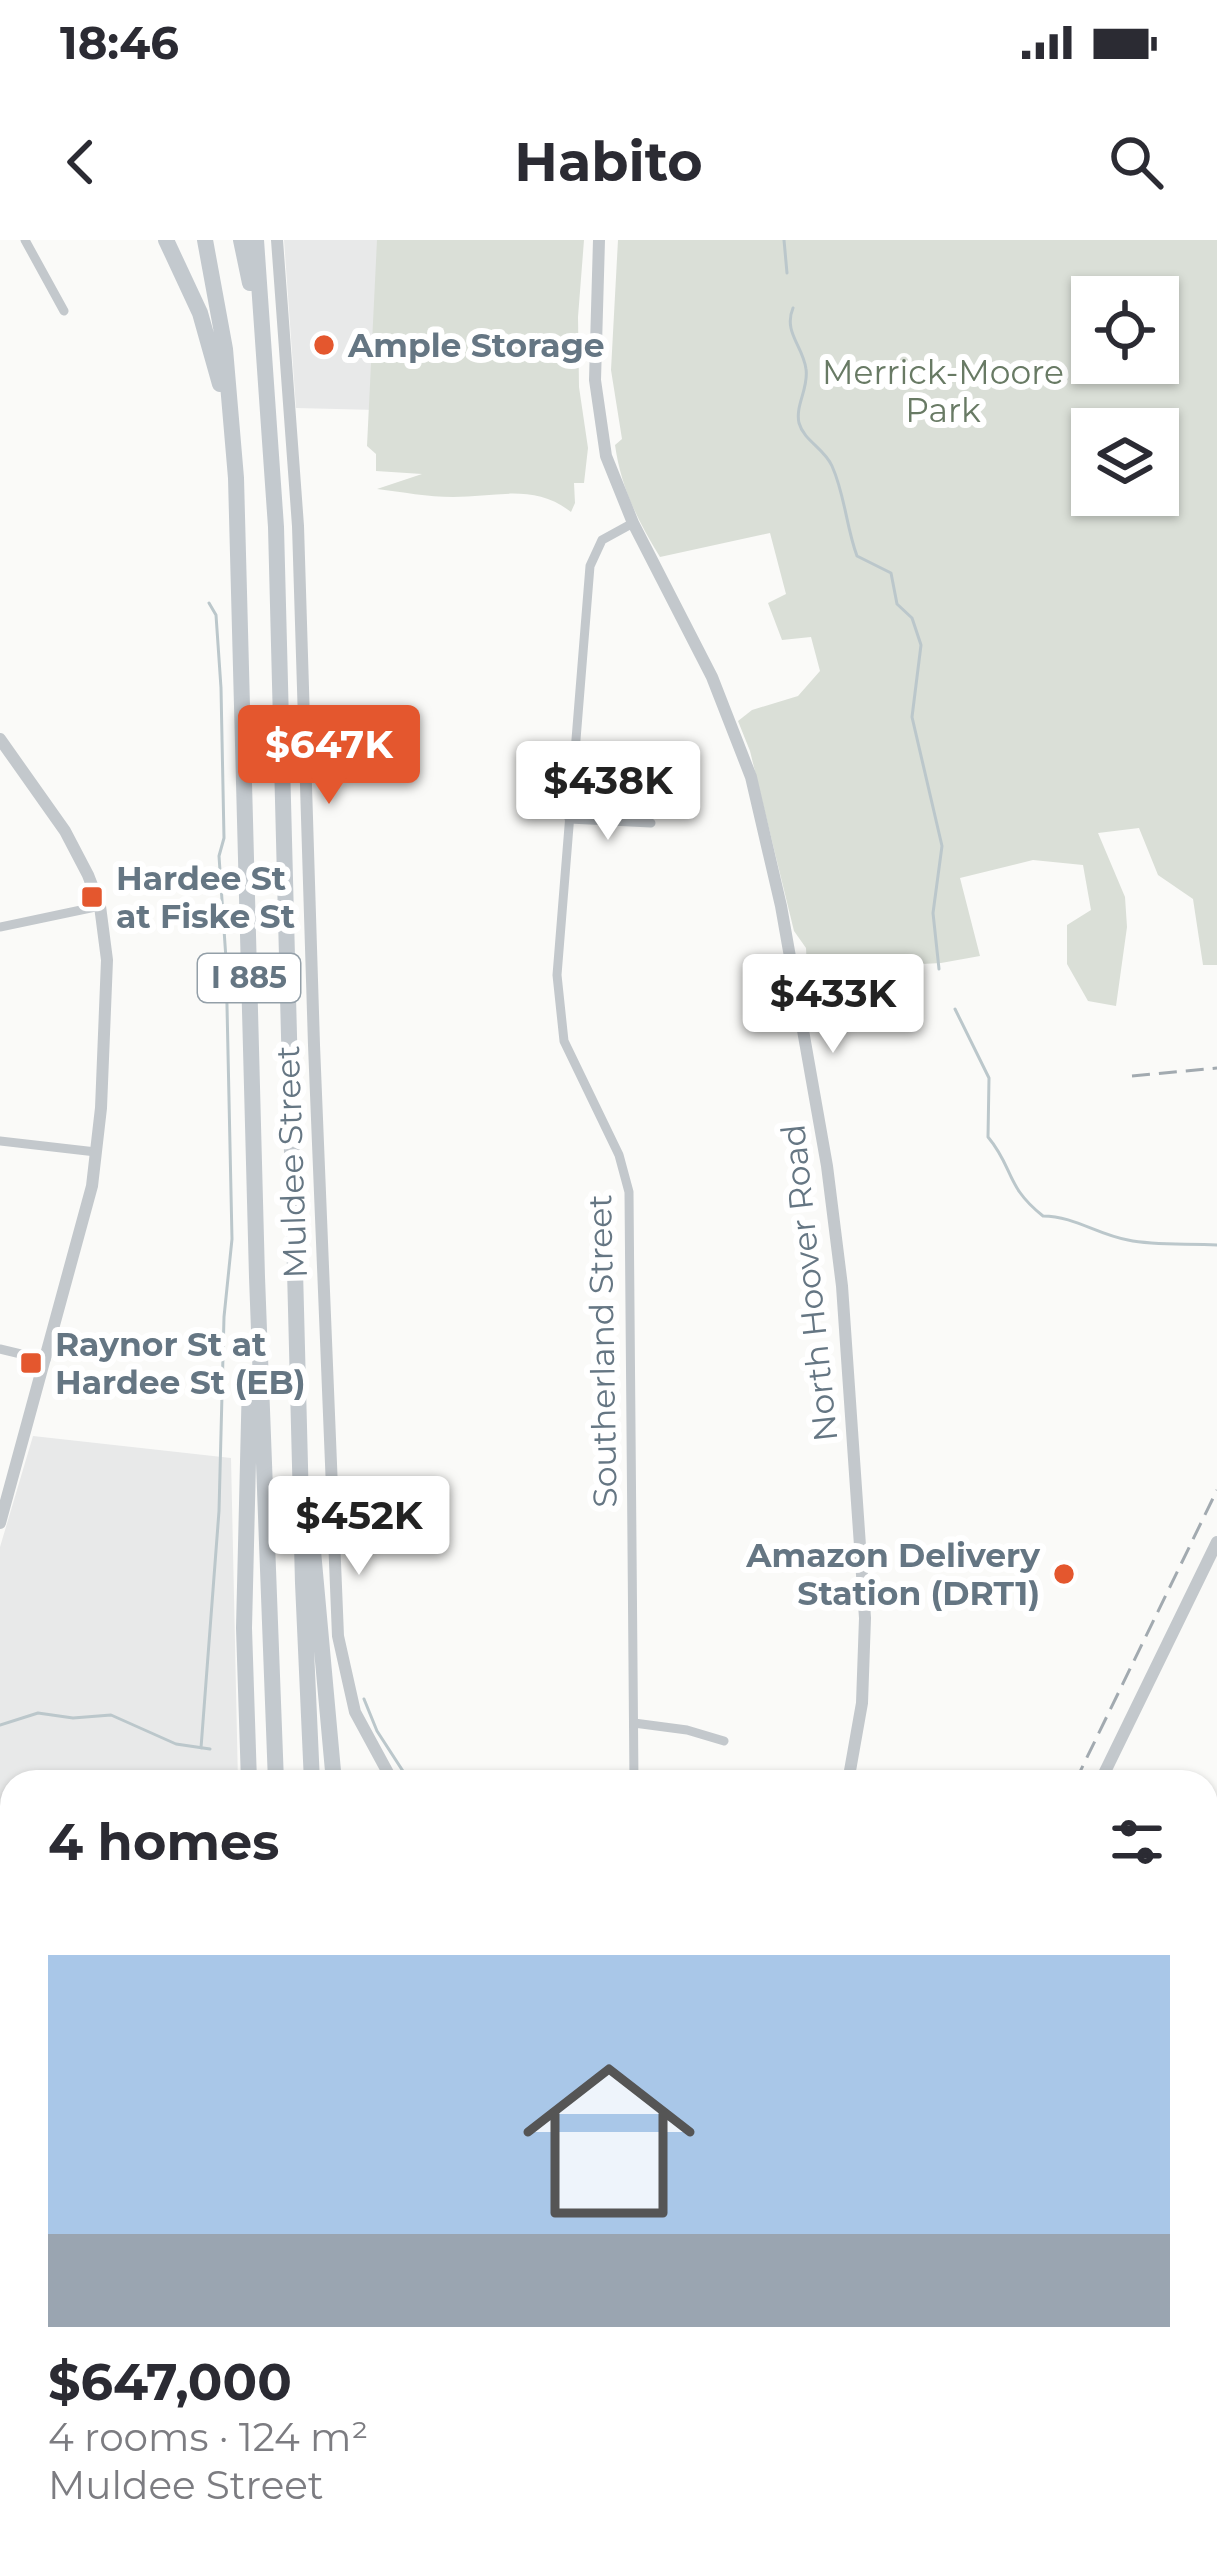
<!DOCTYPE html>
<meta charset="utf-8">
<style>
:root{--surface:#fff;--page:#f2f2f3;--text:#2b2b33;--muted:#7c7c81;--accent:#e4572e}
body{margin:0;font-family:Montserrat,sans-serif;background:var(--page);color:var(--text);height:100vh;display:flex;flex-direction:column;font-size:45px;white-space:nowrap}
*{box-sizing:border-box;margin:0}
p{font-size:39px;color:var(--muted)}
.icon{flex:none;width:66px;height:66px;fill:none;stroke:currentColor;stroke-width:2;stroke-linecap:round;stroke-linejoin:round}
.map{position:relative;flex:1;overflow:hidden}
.details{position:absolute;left:0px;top:1530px;width:1218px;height:807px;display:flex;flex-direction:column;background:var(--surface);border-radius:36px 36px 0 0;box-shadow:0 3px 9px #0004}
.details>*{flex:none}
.buttons{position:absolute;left:1071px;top:36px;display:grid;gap:24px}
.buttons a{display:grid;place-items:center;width:108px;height:108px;border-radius:0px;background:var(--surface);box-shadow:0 3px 9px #0004;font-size:60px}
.price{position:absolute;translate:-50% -102px;padding:0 27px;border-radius:12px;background:#fff;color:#222;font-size:39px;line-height:78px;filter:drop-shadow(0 3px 6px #0008)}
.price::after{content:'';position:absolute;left:50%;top:72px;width:36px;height:27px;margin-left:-18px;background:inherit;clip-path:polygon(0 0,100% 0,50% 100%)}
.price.on{background:var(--accent);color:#fff}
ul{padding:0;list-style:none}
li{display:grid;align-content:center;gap:24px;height:636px;padding:0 48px}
li span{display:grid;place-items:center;height:372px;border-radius:0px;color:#555}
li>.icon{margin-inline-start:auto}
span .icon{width:216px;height:216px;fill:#fffc;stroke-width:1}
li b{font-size:51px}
h2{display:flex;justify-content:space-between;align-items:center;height:144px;padding:0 48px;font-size:51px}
.status{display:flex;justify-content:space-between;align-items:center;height:84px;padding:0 60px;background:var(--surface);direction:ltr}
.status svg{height:33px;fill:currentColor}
header{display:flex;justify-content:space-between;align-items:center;height:156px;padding:0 48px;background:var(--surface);font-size:54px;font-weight:700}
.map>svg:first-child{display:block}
.built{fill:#e8e9e9}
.green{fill:#dadfd7;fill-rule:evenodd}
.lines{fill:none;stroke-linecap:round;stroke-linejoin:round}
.stream{stroke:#bbc7cb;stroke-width:3}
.minor{stroke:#c3c8cc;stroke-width:9}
.tertiary{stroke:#c3c8cc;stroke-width:12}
.primary{stroke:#c3c9ce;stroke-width:15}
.trunk{stroke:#c3c9ce;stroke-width:15}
.motorway{stroke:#c3c9ce;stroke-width:16}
.rail{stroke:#a2aab0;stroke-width:3;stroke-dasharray:18 9;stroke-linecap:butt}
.poi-dot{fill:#e4572e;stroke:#fff;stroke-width:4.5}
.labels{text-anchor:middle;stroke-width:12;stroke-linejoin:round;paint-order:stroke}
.shield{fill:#fff;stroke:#939fa8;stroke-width:3}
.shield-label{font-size:30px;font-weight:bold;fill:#657683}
.poi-label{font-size:33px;font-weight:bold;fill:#657683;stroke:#fff;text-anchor:start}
.park-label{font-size:33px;fill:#687a64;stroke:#fff}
.street-label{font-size:33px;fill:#657683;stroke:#fff}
</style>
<div class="status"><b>18:46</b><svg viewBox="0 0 49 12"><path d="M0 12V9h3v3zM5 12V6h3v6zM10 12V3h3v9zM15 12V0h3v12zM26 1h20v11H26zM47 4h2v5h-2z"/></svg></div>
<header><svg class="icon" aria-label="back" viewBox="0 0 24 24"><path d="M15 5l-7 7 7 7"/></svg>Habito<svg class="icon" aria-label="search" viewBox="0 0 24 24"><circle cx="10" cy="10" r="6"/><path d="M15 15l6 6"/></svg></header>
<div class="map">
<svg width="1217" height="2335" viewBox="0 0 1217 2335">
<rect width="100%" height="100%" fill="#fafaf8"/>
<!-- built -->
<path class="built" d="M284,0H381L377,170L296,168Z
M33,1196L231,1218L238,1542H114L51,1535L47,1542H12V1629L0,1659V1307Z"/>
<!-- green -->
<path class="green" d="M377,0H584L578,77L579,147L588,208L584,243H574L575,263L571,272C534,243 495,257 453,257C428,257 402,252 377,249L422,234L376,231V214L367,206Z
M618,0H1217V725H1203L1193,659L1158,635L1139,588L1098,593L1125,657L1127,687L1116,766L1088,761L1067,724V685L1091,670L1083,625L1033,620L960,638L980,716L941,723L807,730L806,708L794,691L750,511L738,481L752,470L798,456L820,431L811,397L782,400L768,363L786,354L770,293L660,317C638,281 621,248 615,205L622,199L611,130ZM1092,57H1158V123H1092ZM1092,189H1158V255H1092Z
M12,1978V2224L0,2208V1979Z
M95,2325H276V2335H103Z"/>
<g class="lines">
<!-- stream -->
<path class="stream" d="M784,0L787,33
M793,68C783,92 803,106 806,129C809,148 795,165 799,183C804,201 824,208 832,226C845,255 846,286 857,316L891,333L897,364L912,378L921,405L912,477L942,606L933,673L939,729
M955,769L989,838L988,897C1014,928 1005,946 1043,976C1074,976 1098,995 1128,1000C1156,1006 1188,1003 1217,1005
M364,1459L377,1491L410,1542
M0,1485L38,1473L73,1478L111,1475L176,1504L210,1509
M201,1508L219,1271L224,1077L232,999L226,719L219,616L224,598L221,448L216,375L209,363
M1143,2325L1144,2335"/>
<!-- minor -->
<path class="minor" d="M25,0L64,71
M633,283L602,300L590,326L557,735L564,801L619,915L629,952L634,1542
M569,579L651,583
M0,687L100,666
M0,901L96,912
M0,1109L46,1120
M634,1483L687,1490L724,1501
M1206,1826L1217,1828
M0,1973H12
M1062,2335L1065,2325"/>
<!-- tertiary -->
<path class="tertiary" d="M277,0L298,286L314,805L338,1396L355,1472L393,1542
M599,0L595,140L606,216L633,283L712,437L751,537L781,666L827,926L842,1046L865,1378L862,1463L848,1542
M0,499L65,591L88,635L100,666L107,720L101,868L92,946L0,1283
M1100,1542L1217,1302
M1206,1593L1217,1595
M0,2226L12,2243
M73,2325L81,2335
M1,2335L25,2325
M549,2335L553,2325"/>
<!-- primary -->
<path class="primary" d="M0,1716L12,1720"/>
<!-- trunk -->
<path class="trunk" d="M1206,2059L1217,2062"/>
<!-- motorway -->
<path class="motorway" d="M166,0L200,73L220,144
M205,0L225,109L236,238L257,1037L276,1542
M241,0L250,43
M256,0L276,287L303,1343L312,1542
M312,1300L334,1542
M249,1542L244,1388L250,1139
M391,2325L395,2335
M418,2325L423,2335
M467,2325L470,2335
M481,2325L484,2335"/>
<!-- rail -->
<path class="rail" d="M1132,836L1217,828
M1075,1542L1217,1250
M692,2335L697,2325"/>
</g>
<!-- markers -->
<g class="poi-dot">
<circle cx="324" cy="105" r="12"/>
<rect x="80" y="645" width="24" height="24" rx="6"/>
<rect x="19" y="1111" width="24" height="24" rx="6"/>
<circle cx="1064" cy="1334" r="12"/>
</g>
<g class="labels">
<!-- shield labels -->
<rect class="shield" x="198" y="714" width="102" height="48" rx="9"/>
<g class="shield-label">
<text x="249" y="748">I 885</text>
</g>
<!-- poi labels -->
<g class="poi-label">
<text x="348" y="117">Ample Storage</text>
<text x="116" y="650">Hardee St<tspan x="116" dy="38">at Fiske St</tspan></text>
<text x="55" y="1116">Raynor St at<tspan x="55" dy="38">Hardee St (EB)</tspan></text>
<text x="1040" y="1327" text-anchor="end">Amazon Delivery<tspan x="1040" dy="38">Station (DRT1)</tspan></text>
</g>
<!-- park labels -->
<g class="park-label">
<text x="943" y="144">Merrick-Moore<tspan x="943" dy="38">Park</tspan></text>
</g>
<!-- street labels -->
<g class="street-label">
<text transform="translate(291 922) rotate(-92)" y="12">Muldee Street</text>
<text transform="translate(809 1043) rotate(-96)" y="12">North Hoover Road</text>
<text transform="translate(602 1111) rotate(-91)" y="12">Southerland Street</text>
</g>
</g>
</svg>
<div class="buttons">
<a><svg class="icon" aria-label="locate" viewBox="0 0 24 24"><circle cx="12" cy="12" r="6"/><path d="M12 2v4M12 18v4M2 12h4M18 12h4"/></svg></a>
<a><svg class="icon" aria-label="layers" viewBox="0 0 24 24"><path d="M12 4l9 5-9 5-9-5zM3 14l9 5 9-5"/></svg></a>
</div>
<b class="price on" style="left:329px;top:567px">$647K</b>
<b class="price" style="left:608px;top:603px">$438K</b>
<b class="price" style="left:833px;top:816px">$433K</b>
<b class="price" style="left:359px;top:1338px">$452K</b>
<section class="details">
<h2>4 homes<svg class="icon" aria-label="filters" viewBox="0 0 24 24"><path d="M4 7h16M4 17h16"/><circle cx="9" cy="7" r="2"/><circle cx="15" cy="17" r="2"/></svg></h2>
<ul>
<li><span style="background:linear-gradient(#a9c7e8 75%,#9aa5b1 0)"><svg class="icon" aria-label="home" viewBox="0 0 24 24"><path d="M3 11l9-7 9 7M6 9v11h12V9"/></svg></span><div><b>$647,000</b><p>4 rooms · 124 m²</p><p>Muldee Street</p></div></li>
</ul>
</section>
</div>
